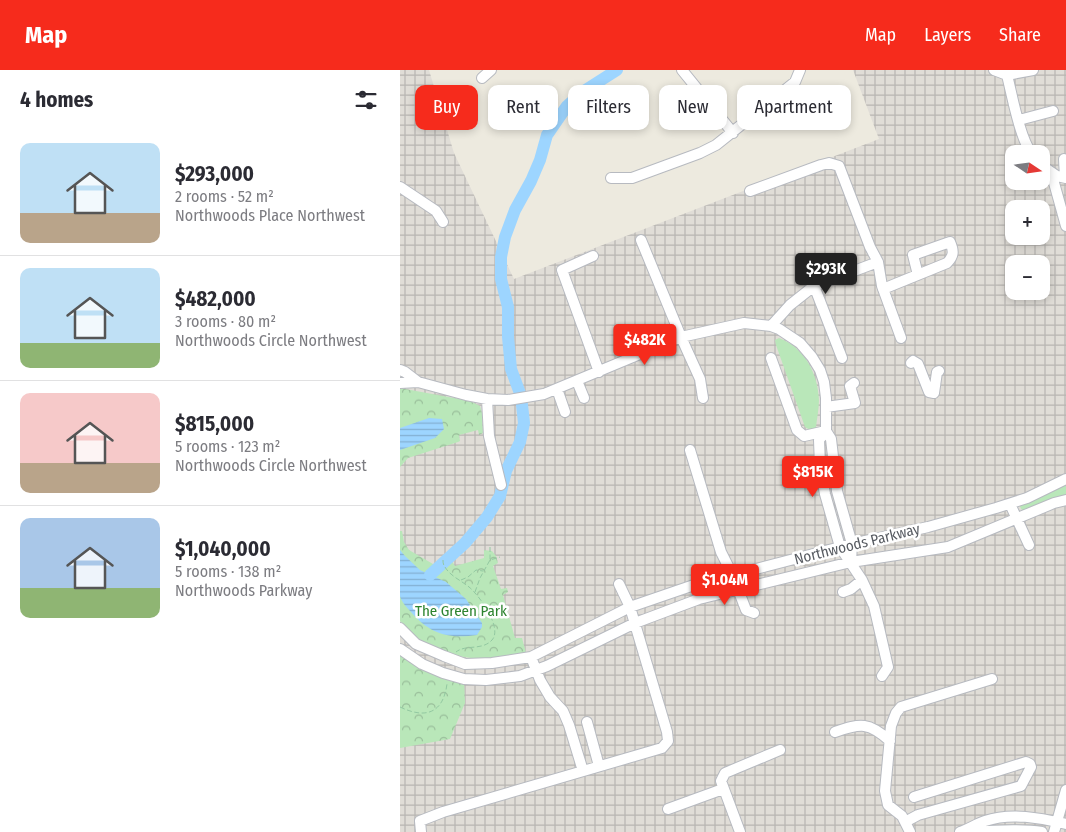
<!DOCTYPE html>
<meta charset="utf-8">
<style>
:root{--surface:#fff;--page:#f2f2f3;--text:#2b2b33;--muted:#7c7c81;--line:#e1e1e2;--accent:#f62b1c}
body{margin:0;font-family:"Fira Sans Condensed",sans-serif;background:var(--page);color:var(--text);height:100vh;display:flex;flex-direction:column;font-size:19px;white-space:nowrap}
*{box-sizing:border-box;margin:0}
p{font-size:16px;color:var(--muted)}
.icon{flex:none;width:28px;height:28px;fill:none;stroke:currentColor;stroke-width:2;stroke-linecap:round;stroke-linejoin:round}
.map{position:relative;flex:1;overflow:hidden}
.drawer{display:flex;flex-direction:column;background:var(--surface);width:400px}
.drawer>*{flex:none}
.guide{position:absolute;left:15px;top:15px;width:475px;height:45px;display:flex;gap:10px}
.needle{width:32px;rotate:103deg}
.controls{position:absolute;left:605px;top:75px;display:grid;gap:10px}
.controls a{display:grid;place-items:center;width:45px;height:45px;border-radius:10px;background:var(--surface);box-shadow:0 2px 8px #0003;font-size:25px}
.price{position:absolute;translate:-50% -42px;padding:0 11px;border-radius:5px;background:var(--accent);color:#fff;font-size:16px;line-height:32px;filter:drop-shadow(0 1px 2px #0008)}
.price::after{content:'';position:absolute;left:50%;top:30px;width:15px;height:11px;margin-left:-8px;background:inherit;clip-path:polygon(0 0,100% 0,50% 100%)}
.price.on{background:#222;color:#fff}
ul{padding:0;list-style:none}
li{display:flex;align-items:center;gap:15px;height:125px;padding:0 20px}
li+li{border-top:1px solid var(--line)}
li span{display:grid;place-items:center;flex:none;width:140px;height:100px;border-radius:10px;color:#555}
li>.icon{margin-inline-start:auto}
span .icon{width:60px;height:60px;fill:#fffc;stroke-width:1}
li b{font-size:21px}
h2{display:flex;justify-content:space-between;align-items:center;height:60px;padding:0 20px;font-size:21px}
.chip{padding:0 18px;border-radius:10px;background:var(--surface);box-shadow:0 2px 8px #0003;font-size:18px;line-height:45px}
.chip.on{background:var(--accent);color:#fff}
header{display:flex;align-items:center;gap:30px;box-sizing:border-box;height:70px;padding:0 25px;background:var(--accent);color:#fff}
header strong{font-size:24px}
nav{display:flex;gap:28px;margin-inline-start:auto;font-size:18px}
main{display:flex;flex:1;min-height:0}
.map>svg:first-child{display:block}
.industrial{fill:url(#industrial-grid);fill-rule:evenodd}
.grass{fill:#b9e7b9}
.park{fill:url(#park-crowns)}
.water{fill:url(#water-rules)}
.lines{fill:none;stroke-linecap:round;stroke-linejoin:round}
.river{stroke:#9dd5ff;stroke-width:12}
.minor-casing{stroke:#b7bac0;stroke-width:12}
.path{stroke:#92c8a1;stroke-width:1;stroke-dasharray:5 2.5;stroke-linecap:butt}
.minor{stroke:#fff;stroke-width:10}
.labels{text-anchor:middle;stroke-width:5;stroke-linejoin:round;paint-order:stroke}
.street-label{font-size:15px;fill:#585c62;stroke:#fff}
.park-label{font-size:15px;fill:#2e8430;stroke:#fff}
</style>
<header>
<strong>Map</strong>
<nav><a>Map</a><a>Layers</a><a>Share</a></nav>
</header>
<main>
<section class="drawer">
<h2>4 homes<svg class="icon" aria-label="filters" viewBox="0 0 24 24"><path d="M4 7h16M4 17h16"/><circle cx="9" cy="7" r="2"/><circle cx="15" cy="17" r="2"/></svg></h2>
<ul>
<li><span style="background:linear-gradient(#bfe0f5 70%,#b9a48a 0)"><svg class="icon" aria-label="home" viewBox="0 0 24 24"><path d="M3 11l9-7 9 7M6 9v11h12V9"/></svg></span><div><b>$293,000</b><p>2 rooms · 52 m²</p><p>Northwoods Place Northwest</p></div></li>
<li><span style="background:linear-gradient(#bfe0f5 75%,#8fb573 0)"><svg class="icon" aria-label="home" viewBox="0 0 24 24"><path d="M3 11l9-7 9 7M6 9v11h12V9"/></svg></span><div><b>$482,000</b><p>3 rooms · 80 m²</p><p>Northwoods Circle Northwest</p></div></li>
<li><span style="background:linear-gradient(#f6c9c9 70%,#b9a48a 0)"><svg class="icon" aria-label="home" viewBox="0 0 24 24"><path d="M3 11l9-7 9 7M6 9v11h12V9"/></svg></span><div><b>$815,000</b><p>5 rooms · 123 m²</p><p>Northwoods Circle Northwest</p></div></li>
<li><span style="background:linear-gradient(#a9c7e8 70%,#8fb573 0)"><svg class="icon" aria-label="home" viewBox="0 0 24 24"><path d="M3 11l9-7 9 7M6 9v11h12V9"/></svg></span><div><b>$1,040,000</b><p>5 rooms · 138 m²</p><p>Northwoods Parkway</p></div></li>
</ul>
</section>
<div class="map">
<svg width="666" height="762" viewBox="0 0 666 762">
<defs>
<pattern id="industrial-grid" width="8" height="8" patternUnits="userSpaceOnUse" patternTransform="scale(1.25)"><rect width="8" height="8" fill="#e0ddd7"/><path d="M0 4h8M4 0v8" fill="none" stroke="#b8b6b2"/></pattern>
<pattern id="park-crowns" width="20" height="18" patternUnits="userSpaceOnUse" patternTransform="scale(1.25)"><rect width="20" height="18" fill="#b9e7b9"/><path d="M2 6a3 3 0 1 1 6 0M12 15a3 3 0 1 1 6 0" fill="none" stroke="#99be9a"/></pattern>
<pattern id="water-rules" width="6" height="5" patternUnits="userSpaceOnUse" patternTransform="scale(1.25)"><rect width="6" height="5" fill="#9dd5ff"/><path d="M0 2.5h6" fill="none" stroke="#83b0d2"/></pattern>
</defs>
<rect width="100%" height="100%" fill="#edeadf"/>
<!-- industrial -->
<path class="industrial" d="M0,0H29L54,83L114,209L479,69L453,0H666V762H0ZM614,84H641V111H614ZM614,139H641V166H614ZM614,194H641V221H614Z"/>
<!-- grass -->
<path class="grass" d="M379,268C404,277 418,303 419,330C419,338 417,348 416,357L414,359L410,360L405,357L376,275L375,270Z
M666,412V425L628,440H622L619,435Z"/>
<!-- park -->
<path class="park" d="M0,318L70,331L80,336L82,343L83,363L79,365L78,360L59,365L60,371L58,372L8,388L0,397Z
M0,461H2L4,472L9,480L33,494L52,491L55,496L84,488V480L92,481L96,486L98,493L93,496L101,519L107,518L108,522L103,525L115,568H122L126,583C93,594 54,590 24,572C15,567 7,559 0,551Z
M0,579L64,609L65,633L50,669L0,678Z"/>
<!-- water -->
<path class="water" d="M29,348L42,349L44,359L35,368L0,380V358Z
M0,480L5,486L20,500L46,512L66,529L82,553V557L77,565C48,569 30,564 11,542C7,538 1,531 0,526C0,517 0,490 0,480Z"/>
<g class="lines">
<!-- river -->
<path class="river" d="M30,505L65,473L87,447L100,426L106,401L120,372L124,353L121,326L111,299L108,267V237L101,209V187L105,167L115,140L131,111L140,90L147,65L167,36L184,21L217,0"/>
<!-- minor casing -->
<g class="minor-casing">
<path id="minor" d="M282,0L333,63
M594,0L607,5L633,0
M607,5C612,25 620,69 632,84
M82,8L91,0
M619,50L653,41
M664,89L665,107
M641,95L657,106L666,108
M651,102L666,156
M211,108H232L300,83L316,75L395,12L400,0
M0,117L36,141L43,152
M350,121L421,95L429,93L439,96L470,177L478,192L482,216L501,268
M241,170L281,267L300,309L303,328
M193,186L162,200L199,302
M406,195L442,288
M483,219L547,193C554,186 554,181 550,172L513,185L518,205
M371,256L390,235L414,216L478,192
M371,288L397,360L404,366L426,361
M511,293L513,291L518,294L529,322L534,323L537,302L539,301
M0,300L5,302L18,312
M177,311L184,328
M0,313L18,312L66,325L87,329L108,330L144,324L281,267L344,253L371,256L379,259L400,273L412,287L420,300L424,312L426,328V361L431,369L437,421L452,474L451,492
M157,319L165,342
M87,329L89,366L101,415
M426,337L455,333L450,316L454,313
M426,361L419,370L420,396L425,424L440,477L462,510L474,536L488,597L482,606
M290,380L321,482L333,506L346,540L354,543
M610,434L629,475
M443,522L451,519L462,510
M0,558L16,574L44,586L65,594L92,593L131,587L230,537L294,515L452,474L528,457L596,438L627,428L666,409
M0,579L22,594L43,603L64,609L86,610L120,606L147,596L235,553L299,529L451,492L548,477L654,433L666,430
M131,587L140,610L150,627L163,641L169,655L183,701
M187,652L199,696
M435,662C461,653 469,652 490,671
M268,739L323,719
M505,752L518,745L621,716L631,697L630,694L626,692L514,727
M566,761C591,762 616,758 642,762
M21,762L20,751L43,742L262,678L268,671L267,662L230,537L219,514
M340,762L321,711L325,703L380,680
M510,762L502,746L488,735L485,721L491,656L496,643L501,637L592,609
M560,762C569,759 576,754 585,751C611,742 640,748 666,754
M654,762L666,720"/>
</g>
<!-- path -->
<path class="path" d="M90,477V489
M43,490C43,492 43,495 45,497C50,506 62,511 69,517C79,525 103,558 92,570C82,581 66,574 56,582
M61,510L68,507L76,500L83,501
M75,522L80,508L90,490L100,487
M0,637C25,649 43,644 47,614"/>
<!-- minor -->
<use href="#minor" class="minor"/>
</g>
<g class="labels">
<!-- street labels -->
<g class="street-label">
<text transform="translate(457 474) rotate(-14)" y="5">Northwoods Parkway</text>
</g>
<!-- park labels -->
<g class="park-label">
<text x="61" y="546">The Green Park</text>
</g>
</g>
</svg>
<div class="controls">
<a><svg class="needle" viewBox="-14 -14 28 28"><path d="M0-13l5 13h-10z" fill="#e53935"/><path d="M0 13l5-13h-10z" fill="#7c7c81"/></svg></a>
<a>+</a>
<a>−</a>
</div>
<b class="price on" style="left:426px;top:225px">$293K</b>
<b class="price" style="left:245px;top:296px">$482K</b>
<b class="price" style="left:413px;top:428px">$815K</b>
<b class="price" style="left:325px;top:536px">$1.04M</b>
<div class="guide">
<a class="chip on">Buy</a>
<a class="chip">Rent</a>
<a class="chip">Filters</a>
<a class="chip">New</a>
<a class="chip">Apartment</a>
</div>
</div>
</main>
